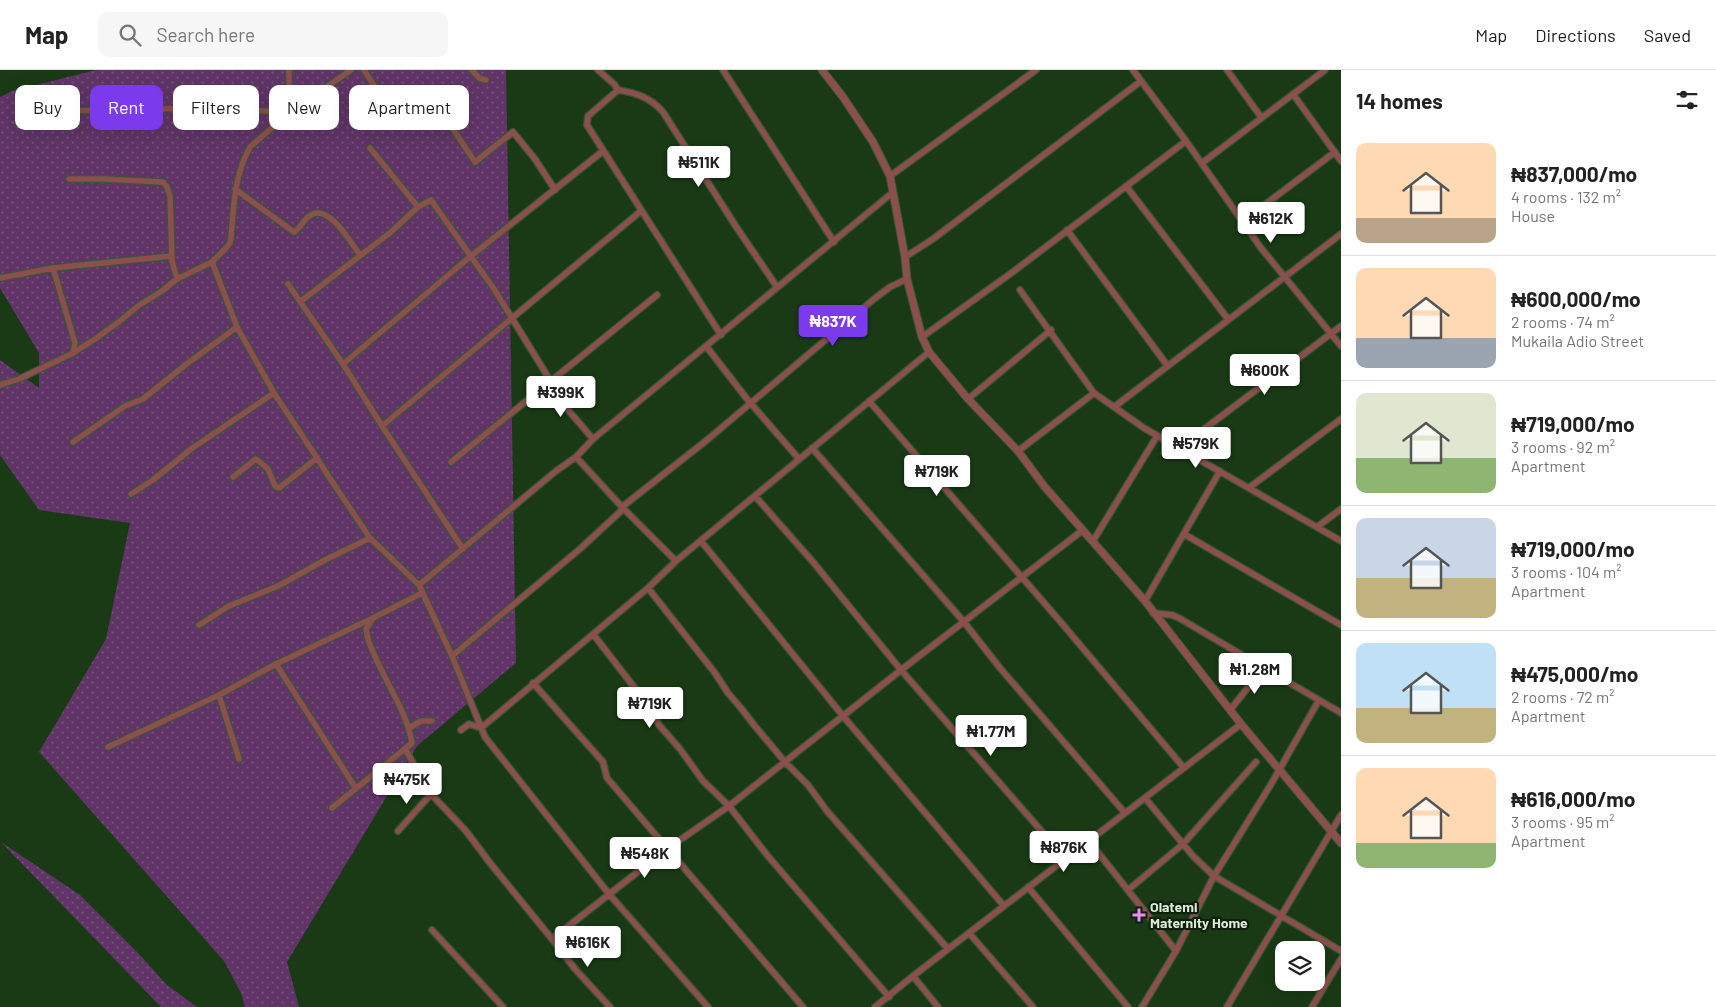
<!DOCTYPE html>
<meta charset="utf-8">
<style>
:root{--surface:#fff;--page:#f6f6f6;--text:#222;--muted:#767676;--line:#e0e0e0;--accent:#7c3aed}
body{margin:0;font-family:Barlow,sans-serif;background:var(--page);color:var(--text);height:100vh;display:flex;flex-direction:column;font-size:19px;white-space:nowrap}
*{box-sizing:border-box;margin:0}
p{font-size:16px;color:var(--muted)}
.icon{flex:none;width:28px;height:28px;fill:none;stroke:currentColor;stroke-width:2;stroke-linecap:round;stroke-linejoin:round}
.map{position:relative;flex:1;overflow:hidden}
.drawer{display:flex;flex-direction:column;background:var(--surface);width:375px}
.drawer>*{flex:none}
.hud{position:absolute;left:15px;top:15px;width:475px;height:45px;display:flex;gap:10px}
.controls{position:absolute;left:1275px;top:871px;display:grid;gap:10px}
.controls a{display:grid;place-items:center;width:50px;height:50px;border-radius:10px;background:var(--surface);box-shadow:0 5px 20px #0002;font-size:25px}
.price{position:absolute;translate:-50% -42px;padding:0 11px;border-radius:5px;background:#fff;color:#222;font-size:16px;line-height:32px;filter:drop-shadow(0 1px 2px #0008)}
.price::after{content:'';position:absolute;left:50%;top:30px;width:15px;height:11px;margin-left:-8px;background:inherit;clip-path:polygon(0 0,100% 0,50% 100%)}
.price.on{background:var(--accent);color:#fff}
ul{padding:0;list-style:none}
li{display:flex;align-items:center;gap:15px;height:125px;padding:0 15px}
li+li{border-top:1px solid var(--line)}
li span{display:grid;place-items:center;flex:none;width:140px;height:100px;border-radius:10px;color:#555}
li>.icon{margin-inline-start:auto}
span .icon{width:60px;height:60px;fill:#fffc;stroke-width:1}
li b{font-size:21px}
h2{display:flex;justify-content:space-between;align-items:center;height:60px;padding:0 15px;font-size:21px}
.chip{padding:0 18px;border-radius:10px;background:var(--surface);box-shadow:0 5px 20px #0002;font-size:18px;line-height:45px}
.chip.on{background:var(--accent);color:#fff}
header{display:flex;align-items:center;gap:30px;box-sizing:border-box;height:70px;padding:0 25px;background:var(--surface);border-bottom:1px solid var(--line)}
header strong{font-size:24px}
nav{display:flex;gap:28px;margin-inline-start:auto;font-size:18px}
.search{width:350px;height:45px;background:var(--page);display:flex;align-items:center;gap:12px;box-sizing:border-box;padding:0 18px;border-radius:10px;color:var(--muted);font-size:19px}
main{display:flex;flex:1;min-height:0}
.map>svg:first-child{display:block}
.grass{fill:url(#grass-dots)}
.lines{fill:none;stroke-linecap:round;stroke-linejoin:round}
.minor-casing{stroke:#385734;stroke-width:8}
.tertiary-casing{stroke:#385734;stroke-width:9}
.minor{stroke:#8b4f4d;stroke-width:5.5}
.tertiary{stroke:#8b4f4d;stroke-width:7}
.poi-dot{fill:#ec8cfb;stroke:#0f1e0d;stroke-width:2}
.labels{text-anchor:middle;stroke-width:4.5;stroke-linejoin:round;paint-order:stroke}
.poi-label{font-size:14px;font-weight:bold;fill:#daeed7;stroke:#0f1e0d;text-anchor:start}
</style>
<header>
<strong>Map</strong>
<div class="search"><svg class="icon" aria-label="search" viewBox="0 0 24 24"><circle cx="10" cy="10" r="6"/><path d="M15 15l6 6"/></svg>Search here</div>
<nav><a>Map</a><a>Directions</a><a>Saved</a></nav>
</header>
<main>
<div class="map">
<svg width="1341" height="937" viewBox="0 0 1341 937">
<defs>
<pattern id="grass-dots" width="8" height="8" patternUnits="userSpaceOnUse" patternTransform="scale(1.25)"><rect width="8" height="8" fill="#603467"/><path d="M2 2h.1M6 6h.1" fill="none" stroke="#76527c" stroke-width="1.8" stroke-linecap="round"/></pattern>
</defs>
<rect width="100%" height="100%" fill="#193a15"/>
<!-- grass -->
<path class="grass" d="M96,0H506L516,593L417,676L287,892L299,937H245L241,923L224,891L39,682L106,569L130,453L39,440L0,385V290L39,318V283L0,218V27L12,21Z
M1,772L80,825L139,884L167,915L197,937H161Z"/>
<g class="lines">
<!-- minor casing -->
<g class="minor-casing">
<path id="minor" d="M289,0V43
M364,0L393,45
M472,0L479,8L486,10
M598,0L614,14L618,20
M723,0L834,172
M1133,0L1186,71L1261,178L1341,276
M1227,0L1261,47
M1293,24L1341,91
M445,32L442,38L443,44L475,92L513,62L535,89L555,120
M58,41L202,38L267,41L284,47
M370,78L418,137
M1202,93L1325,0
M890,106L1036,0
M69,109H103L163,112L167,117L170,126L172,191L177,209
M1126,116L1228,249
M235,119L294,162C301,158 304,148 311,145C329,134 351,173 360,185
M1243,151L1335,82
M1067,160L1167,295
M905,187L933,169L1141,11
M212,192L237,257L274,323L317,388L329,407L370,468L419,515L452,586L485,667L609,824L708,937
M0,208L53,198L172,186
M288,214L343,294L382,356L463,479
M1020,220L1094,323L1144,358L1341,471
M301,231L391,162L418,137L431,130L494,219L569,341L593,369
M721,265L587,55L588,46L618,20C637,23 651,28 663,42L735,155L777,217
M922,267L1010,204L1186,71
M706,276L747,329L799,389
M73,283L95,269L120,251L138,236L162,221L177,209L212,192L225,179L230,173L231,167C234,135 234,106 250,77L289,43L351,0
M343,294L471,186L603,81
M0,315L19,309L73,283L75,273L53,198
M968,329L1051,260
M869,331L1059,550L1184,698
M1114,337L1341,164
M382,356L641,141
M73,372L125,336L143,329L184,296L237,257
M1187,372L1341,256
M812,378L964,552L1000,598L1125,743
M1018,381L1094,323
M576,387L622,437L676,491
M451,392L657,225
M233,407L256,389L268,399L275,416L279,418L317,388
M1250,417L1341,349
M131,424L153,410L191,379L274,323
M755,426L813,492L901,600L1065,788
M1317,457L1341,439
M1184,464L1341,555
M701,471L843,646L1004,836
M1093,471L1157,366
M419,515L556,401L576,387L593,369L892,123
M648,518L715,603L728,623L741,638L754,655L785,692L808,715L827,741L948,879
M1145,531L1220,401
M1153,543L1172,545L1179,548L1341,643
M199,555L229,536L278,516L325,490L370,468
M593,564L651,639L659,655L680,679L703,711L729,736L767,785L889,927
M452,586L581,478L621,441L622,437L707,370L874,229L890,217L907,209
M276,594L355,717
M533,613L603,692L607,708L803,937
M219,625L239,689
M1230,640L1250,615L1261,597
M409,658L421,651H432
M481,658L648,518L676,491L929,282
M461,660L469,654L481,658
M108,677L219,625L276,594L373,548L422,523
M405,679L431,724L466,761L490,793L552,869L575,899L610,937
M1145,728L1193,786L1214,806L1341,881
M332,738L412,673C407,642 386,613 374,584C370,576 367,568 366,559L372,550
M398,761L431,724
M1089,771L1176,881
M1028,817L1128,937
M1128,820L1183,774L1256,692
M432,860L503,937
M970,864L1033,937
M552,869L667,779L729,736L901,600L1083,460
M913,906L938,937
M875,937L913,906L1241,654
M1142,937L1176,881L1214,806L1270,716L1319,630
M1227,937L1341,745
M1312,937L1341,889"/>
</g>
<!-- tertiary casing -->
<g class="tertiary-casing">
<path id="tertiary" d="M822,0L843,27L873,72L890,106L905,187L907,209L922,267L929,282L968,329L1018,381L1044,416L1145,531L1241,654L1341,773"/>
</g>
<!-- minor -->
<use href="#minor" class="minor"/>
<!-- tertiary -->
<use href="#tertiary" class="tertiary"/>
</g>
<!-- markers -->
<path class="poi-dot" d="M1136.5 837.5h5v5h5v5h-5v5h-5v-5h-5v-5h5z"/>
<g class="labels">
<!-- poi labels -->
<g class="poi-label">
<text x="1150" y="842">Olatemi<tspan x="1150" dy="16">Maternity Home</tspan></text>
</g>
</g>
</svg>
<div class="controls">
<a><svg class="icon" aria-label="layers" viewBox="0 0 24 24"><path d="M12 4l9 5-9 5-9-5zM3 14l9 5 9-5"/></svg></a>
</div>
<b class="price" style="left:699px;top:118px">₦511K</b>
<b class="price" style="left:1271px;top:174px">₦612K</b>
<b class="price on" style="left:833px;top:277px">₦837K</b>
<b class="price" style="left:1265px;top:326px">₦600K</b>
<b class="price" style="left:561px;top:348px">₦399K</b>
<b class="price" style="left:1196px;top:399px">₦579K</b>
<b class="price" style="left:937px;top:427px">₦719K</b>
<b class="price" style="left:1255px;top:625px">₦1.28M</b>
<b class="price" style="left:650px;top:659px">₦719K</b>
<b class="price" style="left:991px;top:687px">₦1.77M</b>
<b class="price" style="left:407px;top:735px">₦475K</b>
<b class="price" style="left:1064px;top:803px">₦876K</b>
<b class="price" style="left:645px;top:809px">₦548K</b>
<b class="price" style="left:588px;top:898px">₦616K</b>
<div class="hud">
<a class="chip">Buy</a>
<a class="chip on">Rent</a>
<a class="chip">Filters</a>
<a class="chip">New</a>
<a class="chip">Apartment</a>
</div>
</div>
<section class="drawer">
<h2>14 homes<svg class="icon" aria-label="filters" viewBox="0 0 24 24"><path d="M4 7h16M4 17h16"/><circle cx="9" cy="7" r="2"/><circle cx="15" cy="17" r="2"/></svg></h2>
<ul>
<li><span style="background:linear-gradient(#ffd9b3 75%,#b9a48a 0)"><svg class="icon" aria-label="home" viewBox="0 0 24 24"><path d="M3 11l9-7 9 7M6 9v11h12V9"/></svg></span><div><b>₦837,000/mo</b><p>4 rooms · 132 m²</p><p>House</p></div></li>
<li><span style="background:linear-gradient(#ffd9b3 70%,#9aa5b1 0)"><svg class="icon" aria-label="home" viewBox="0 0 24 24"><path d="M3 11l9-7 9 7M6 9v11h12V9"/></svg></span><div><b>₦600,000/mo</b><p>2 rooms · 74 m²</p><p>Mukaila Adio Street</p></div></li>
<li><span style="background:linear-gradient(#dfe7d0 65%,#8fb573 0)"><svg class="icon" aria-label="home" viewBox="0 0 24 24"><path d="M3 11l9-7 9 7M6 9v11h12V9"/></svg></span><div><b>₦719,000/mo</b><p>3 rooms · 92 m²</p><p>Apartment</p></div></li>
<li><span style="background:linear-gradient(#c9d6e8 60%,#c2b280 0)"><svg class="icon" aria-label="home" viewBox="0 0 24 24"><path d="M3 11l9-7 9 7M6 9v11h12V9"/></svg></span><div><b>₦719,000/mo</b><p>3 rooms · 104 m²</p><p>Apartment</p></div></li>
<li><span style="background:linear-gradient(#bfe0f5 65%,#c2b280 0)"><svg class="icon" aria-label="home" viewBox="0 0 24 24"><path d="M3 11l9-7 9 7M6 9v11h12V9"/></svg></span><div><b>₦475,000/mo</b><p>2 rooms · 72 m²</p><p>Apartment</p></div></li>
<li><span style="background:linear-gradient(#ffd9b3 75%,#8fb573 0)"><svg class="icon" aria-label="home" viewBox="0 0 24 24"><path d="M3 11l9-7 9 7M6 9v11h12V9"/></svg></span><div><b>₦616,000/mo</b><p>3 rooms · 95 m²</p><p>Apartment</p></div></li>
</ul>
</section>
</main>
